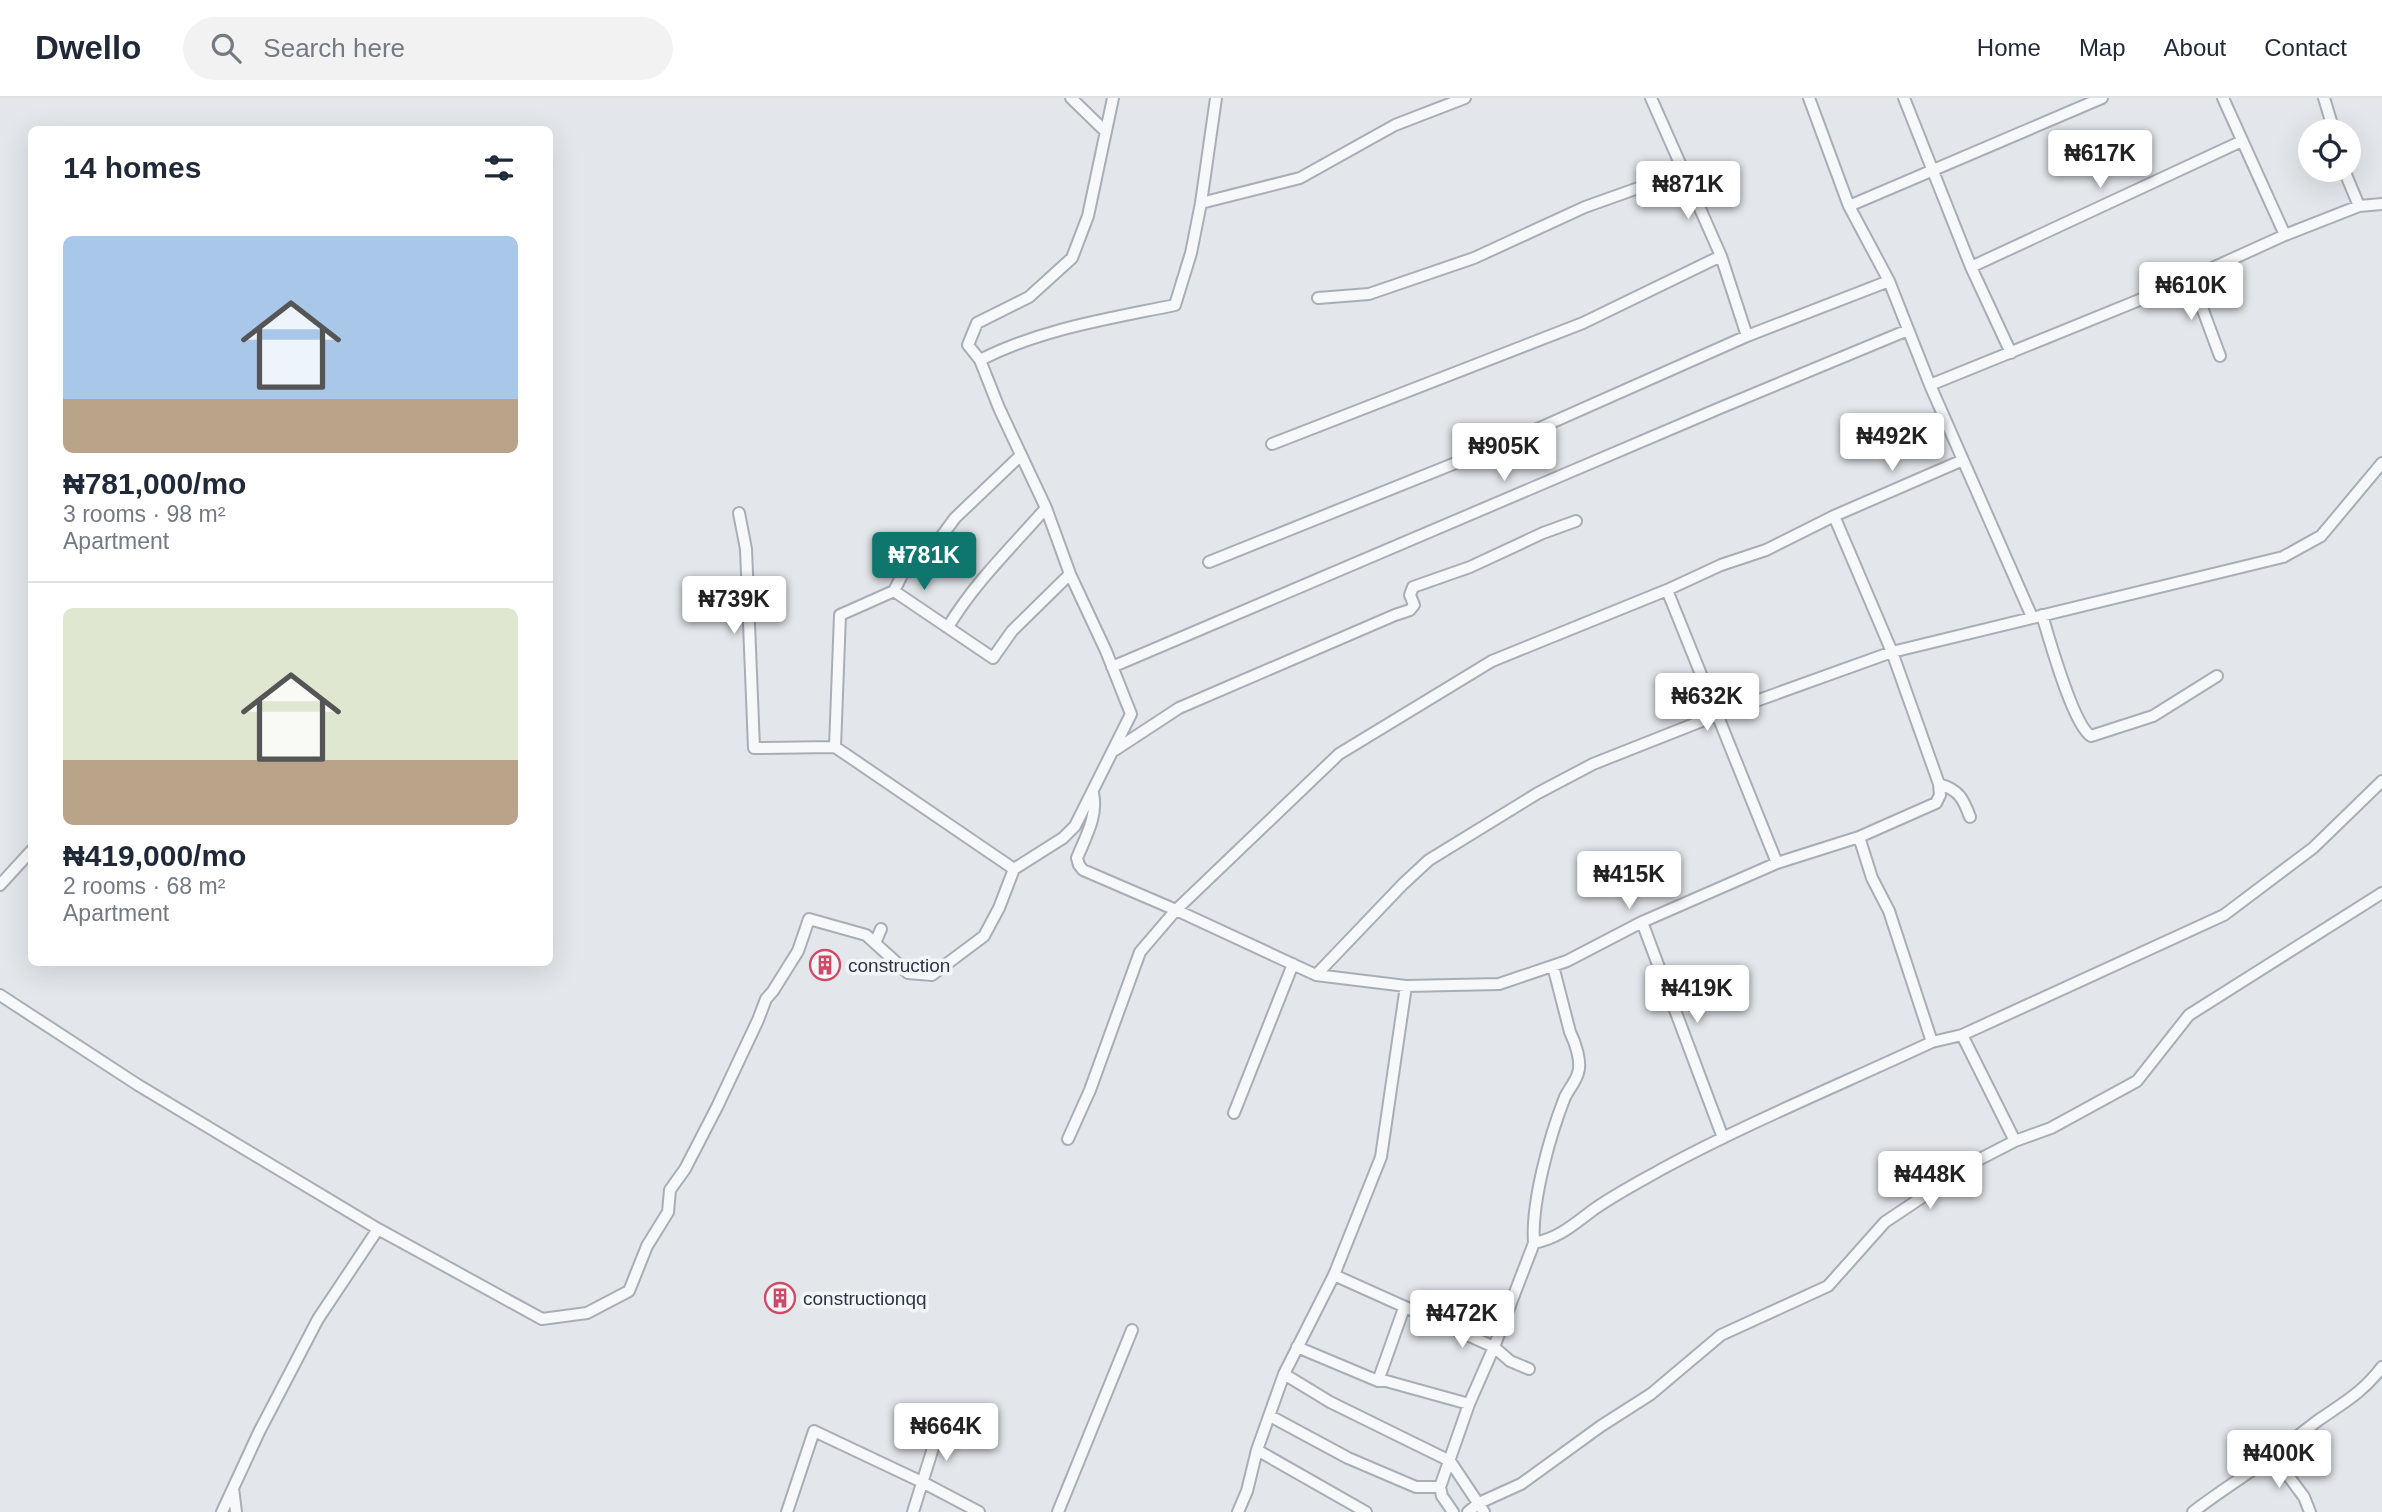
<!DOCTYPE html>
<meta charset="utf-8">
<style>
:root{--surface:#fff;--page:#f2f2f3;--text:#1f2937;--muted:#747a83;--line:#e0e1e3;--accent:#0f766e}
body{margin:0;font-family:Helvetica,sans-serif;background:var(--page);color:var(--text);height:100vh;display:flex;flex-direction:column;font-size:26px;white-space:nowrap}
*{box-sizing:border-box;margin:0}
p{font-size:23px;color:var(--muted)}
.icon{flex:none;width:38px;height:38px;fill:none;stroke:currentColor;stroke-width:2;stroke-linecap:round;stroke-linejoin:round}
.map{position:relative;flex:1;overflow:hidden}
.side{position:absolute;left:28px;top:28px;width:525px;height:840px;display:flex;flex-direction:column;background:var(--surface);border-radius:10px;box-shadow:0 7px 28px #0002}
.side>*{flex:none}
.tools{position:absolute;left:2298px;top:21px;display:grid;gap:14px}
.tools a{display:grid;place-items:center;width:63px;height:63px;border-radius:50%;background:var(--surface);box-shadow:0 7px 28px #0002;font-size:35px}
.price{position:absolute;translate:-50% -60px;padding:0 16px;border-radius:7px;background:#fff;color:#222;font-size:23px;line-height:46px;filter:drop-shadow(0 2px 4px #0008)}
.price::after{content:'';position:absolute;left:50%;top:42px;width:21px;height:16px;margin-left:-10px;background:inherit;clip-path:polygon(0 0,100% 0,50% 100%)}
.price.active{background:var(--accent);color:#fff}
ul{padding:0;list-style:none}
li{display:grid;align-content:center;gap:14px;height:371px;padding:0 35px}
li+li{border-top:2px solid var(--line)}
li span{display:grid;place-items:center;height:217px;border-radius:10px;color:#555}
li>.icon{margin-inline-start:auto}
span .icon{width:126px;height:126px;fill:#fffc;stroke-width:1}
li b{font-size:30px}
h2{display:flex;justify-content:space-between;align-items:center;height:84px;padding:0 35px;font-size:30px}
header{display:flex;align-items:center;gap:42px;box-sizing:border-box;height:98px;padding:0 35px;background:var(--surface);border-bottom:2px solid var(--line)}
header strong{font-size:33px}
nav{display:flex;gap:38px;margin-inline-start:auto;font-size:24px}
.search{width:490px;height:63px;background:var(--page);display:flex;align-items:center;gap:18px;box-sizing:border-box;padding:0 24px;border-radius:38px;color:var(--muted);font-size:26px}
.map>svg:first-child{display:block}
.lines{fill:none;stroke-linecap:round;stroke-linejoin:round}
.minor-casing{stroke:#a8aeb6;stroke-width:14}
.minor{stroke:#f6f8f9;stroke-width:10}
.labels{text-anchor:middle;stroke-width:7;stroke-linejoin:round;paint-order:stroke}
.poi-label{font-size:19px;fill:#2b3644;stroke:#f3f6f8;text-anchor:start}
</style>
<header>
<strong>Dwello</strong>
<div class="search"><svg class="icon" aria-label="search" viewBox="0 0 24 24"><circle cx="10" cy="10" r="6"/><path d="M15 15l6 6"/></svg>Search here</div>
<nav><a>Home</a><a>Map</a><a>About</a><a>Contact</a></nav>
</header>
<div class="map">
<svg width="2382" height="1414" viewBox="0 0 2382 1414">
<rect width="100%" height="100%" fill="#e3e7eb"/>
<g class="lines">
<!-- minor casing -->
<g class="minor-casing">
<path id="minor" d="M1071,0L1105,33
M1651,0L1721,158L1747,238
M1809,0L1849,108L1889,183L1930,287L2032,519
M1904,0L1971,169L2011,255
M2223,0L2285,137
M2324,0L2334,33
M2344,72L2359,108L2382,106
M1201,105L1300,80L1395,27L1465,0
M1849,108L2102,0
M1971,169L2242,43
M2191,180L2220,258
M1318,200L1369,196L1474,160L1585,109L1683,74
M980,262C1041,231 1108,221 1175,207L1191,155L1201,105L1216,0
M1930,287L2164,192L2285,137L2359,108
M1272,346L1583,225L1721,158
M1021,357L955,420L930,454L905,471L894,493L993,560L1012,533L1070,476
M739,415L746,451L754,650L835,649L1014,771
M1834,418L1963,362
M1209,464L1508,344L1747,238L1889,183
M1667,492L1777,765
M2042,517C2049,540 2073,627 2091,638L2153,618L2217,578
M948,529C975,484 1012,449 1046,410
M1112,569L1720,310L1908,232
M835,649L840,517L894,493
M1115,652L1179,610L1395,517L1410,512L1414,507L1410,497L1413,489L1470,469L1543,435L1576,423
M1939,686C1959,692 1963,700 1970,719
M1093,695C1098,718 1086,738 1077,760L1079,767L1083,772L1176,812L1316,877L1403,786L1429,762L1538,695L1593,666L1717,617L1892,554L2283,459L2321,438L2382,365
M1859,739L1872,780L1889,813L1932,944
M0,787L32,752
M1642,824L1723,1040
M875,845L881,831
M0,897L138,987L378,1131L542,1221L587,1215L629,1193L647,1148L668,1114L670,1092L685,1071L717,1009L758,922L766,901L773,893L798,853L809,821L866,837L908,875L932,877L984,838L999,810L1014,771L1063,740L1075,728L1131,616L1106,553L1070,476L1046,410L999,310L980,262L968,247L977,225L1029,199L1072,160L1088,118L1113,0
M1962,937L2015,1043
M1234,1015L1293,866
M1068,1041L1090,992L1140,854L1176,812L1339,656L1492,563L1667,492L1721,467L1766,452L1834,418L1892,554L1939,686L1940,697L1936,705L1859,739L1777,765L1642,824L1567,863L1499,886L1406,888L1316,877
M1534,1145C1559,1140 1573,1127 1593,1112C1614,1097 1639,1084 1662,1071C1749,1024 1842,986 1932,944L1962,937L2224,817L2313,750L2382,683
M1334,1177L1494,1249L1510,1263L1529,1271
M1297,1249L1378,1283H1386L1469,1306
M1284,1276L1330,1304L1450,1363L1484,1414
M1378,1283L1404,1210
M1270,1318L1348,1360L1416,1389H1440L1442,1398L1453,1414
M1257,1352L1366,1414
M2272,1356L2304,1399L2310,1414
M1440,1389L1469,1306L1494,1249L1534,1145C1531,1104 1550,1037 1565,999C1569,991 1576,983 1578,975C1582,964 1575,944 1570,934L1553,868
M233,1390L236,1414
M222,1414L259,1334L318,1221L378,1131
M787,1414L814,1333L924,1385L979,1414
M913,1414L933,1350L942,1335
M1058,1414L1132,1232
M1238,1414L1247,1393L1257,1352L1284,1276L1334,1177L1381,1059L1406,888
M1468,1414L1479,1405L1521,1386L1601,1328L1651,1296L1721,1237L1828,1188L1885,1124L1978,1062L2015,1043L2051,1030L2137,983L2189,917L2382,795
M2193,1414C2212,1399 2231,1387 2251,1373C2275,1357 2297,1338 2320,1321C2345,1304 2363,1294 2382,1269"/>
</g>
<!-- minor -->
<use href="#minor" class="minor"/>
</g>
<!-- icons -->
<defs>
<g id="building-ring" transform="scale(1.575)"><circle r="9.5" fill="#f3f6f8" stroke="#ce4b68" stroke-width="1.5"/><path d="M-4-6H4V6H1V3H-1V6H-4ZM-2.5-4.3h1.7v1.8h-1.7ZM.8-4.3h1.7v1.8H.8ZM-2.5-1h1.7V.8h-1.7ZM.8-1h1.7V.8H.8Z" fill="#ce4b68"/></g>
</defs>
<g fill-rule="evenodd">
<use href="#building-ring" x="825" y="867"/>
<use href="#building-ring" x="780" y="1200"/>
</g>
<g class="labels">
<!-- poi labels -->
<g class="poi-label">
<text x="848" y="874">construction</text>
<text x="803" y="1207">constructionqq</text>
</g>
</g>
</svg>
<div class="tools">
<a><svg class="icon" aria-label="locate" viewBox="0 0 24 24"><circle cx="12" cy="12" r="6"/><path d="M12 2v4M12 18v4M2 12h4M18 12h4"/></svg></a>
</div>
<b class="price" style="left:2100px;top:92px">₦617K</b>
<b class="price" style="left:1688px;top:123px">₦871K</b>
<b class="price" style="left:2191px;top:224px">₦610K</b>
<b class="price" style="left:1892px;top:375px">₦492K</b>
<b class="price" style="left:1504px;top:385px">₦905K</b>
<b class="price active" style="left:924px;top:494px">₦781K</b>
<b class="price" style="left:734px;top:538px">₦739K</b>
<b class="price" style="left:1707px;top:635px">₦632K</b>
<b class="price" style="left:1629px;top:813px">₦415K</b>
<b class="price" style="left:1697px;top:927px">₦419K</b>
<b class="price" style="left:1930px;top:1113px">₦448K</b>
<b class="price" style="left:1462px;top:1252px">₦472K</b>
<b class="price" style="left:946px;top:1365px">₦664K</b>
<b class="price" style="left:2279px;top:1392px">₦400K</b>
<section class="side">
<h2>14 homes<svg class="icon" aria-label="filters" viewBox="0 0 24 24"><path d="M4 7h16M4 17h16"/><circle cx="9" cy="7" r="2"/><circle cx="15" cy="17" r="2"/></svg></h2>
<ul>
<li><span style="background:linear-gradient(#a9c7e8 75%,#b9a48a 0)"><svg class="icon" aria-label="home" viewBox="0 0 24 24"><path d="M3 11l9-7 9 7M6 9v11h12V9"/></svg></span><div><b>₦781,000/mo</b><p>3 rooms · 98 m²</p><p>Apartment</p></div></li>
<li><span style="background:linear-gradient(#dfe7d0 70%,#b9a48a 0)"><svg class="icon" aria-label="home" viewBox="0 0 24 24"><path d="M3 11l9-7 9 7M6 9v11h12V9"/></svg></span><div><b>₦419,000/mo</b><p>2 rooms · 68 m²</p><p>Apartment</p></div></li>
</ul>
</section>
</div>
